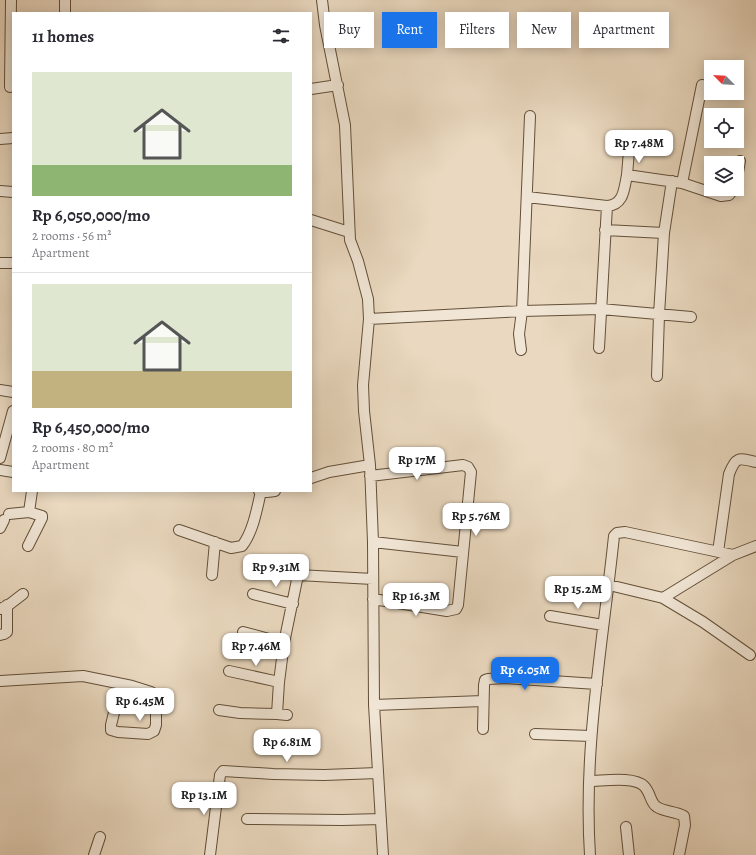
<!DOCTYPE html>
<meta charset="utf-8">
<style>
:root{--surface:#fff;--page:#f2f2f3;--text:#2b2b33;--muted:#7c7c81;--line:#e1e1e2;--accent:#1a73e8}
body{margin:0;font-family:Alegreya,serif;background:var(--page);color:var(--text);height:100vh;display:flex;flex-direction:column;font-size:15px;white-space:nowrap}
*{box-sizing:border-box;margin:0}
p{font-size:13px;color:var(--muted)}
.icon{flex:none;width:22px;height:22px;fill:none;stroke:currentColor;stroke-width:2;stroke-linecap:round;stroke-linejoin:round}
.map{position:relative;flex:1;overflow:hidden}
.side{position:absolute;left:12px;top:12px;width:300px;height:480px;display:flex;flex-direction:column;background:var(--surface);border-radius:0px;box-shadow:0 2px 10px #0003}
.side>*{flex:none}
.banner{position:absolute;left:324px;top:12px;width:372px;height:36px;display:flex;gap:8px}
.needle{width:26px;rotate:294deg}
.fabs{position:absolute;left:704px;top:60px;display:grid;gap:8px}
.fabs a{display:grid;place-items:center;width:40px;height:40px;border-radius:0px;background:var(--surface);box-shadow:0 2px 10px #0003;font-size:20px}
.price{position:absolute;translate:-50% -34px;padding:0 9px;border-radius:8px;background:#fff;color:#222;font-size:13px;line-height:26px;filter:drop-shadow(0 1px 2px #0008)}
.price::after{content:'';position:absolute;left:50%;top:24px;width:12px;height:9px;margin-left:-6px;background:inherit;clip-path:polygon(0 0,100% 0,50% 100%)}
.price.current{background:var(--accent);color:#fff}
ul{padding:0;list-style:none}
li{display:grid;align-content:center;gap:8px;height:212px;padding:0 20px}
li+li{border-top:1px solid var(--line)}
li span{display:grid;place-items:center;height:124px;border-radius:0px;color:#555}
li>.icon{margin-inline-start:auto}
span .icon{width:72px;height:72px;fill:#fffc;stroke-width:1}
li b{font-size:17px}
h2{display:flex;justify-content:space-between;align-items:center;height:48px;padding:0 20px;font-size:17px}
.tag{padding:0 14px;border-radius:0px;background:var(--surface);box-shadow:0 2px 10px #0003;font-size:14px;line-height:36px}
.tag.current{background:var(--accent);color:#fff}
.map>svg:first-child{display:block}
.lines{fill:none;stroke-linecap:round;stroke-linejoin:round}
.minor-casing{stroke:#634f38;stroke-width:12}
.minor{stroke:#f1e6d6;stroke-width:10}
</style>
<div class="map">
<svg width="756" height="855" viewBox="0 0 756 855">
<rect width="100%" height="100%" fill="#ead9c0"/>
<filter id="stains"><feTurbulence type="fractalNoise" baseFrequency=".005" numOctaves="4"/><feColorMatrix values="0 0 0 0 .2 0 0 0 0 .09 0 0 0 0 .02 0 0 0 .5 -.17"/></filter>
<radialGradient id="worn" r=".72"><stop offset=".6" stop-color="#630" stop-opacity="0"/><stop offset="1" stop-color="#630" stop-opacity=".3"/></radialGradient>
<g class="lines">
<!-- minor casing -->
<g class="minor-casing">
<path id="minor" d="M65,0V13
M322,0L325,25L345,125L350,240L358,261L368,299L369,319L363,385L364,411L370,465L373,542L374,705L383,855
M10,87L11,0
M311,89L338,85
M0,139L13,138
M627,175L629,151
M737,178L740,161
M682,183L702,85
M0,191L13,192
M527,197L607,206
M311,220L349,232
M605,230L664,233
M0,263H13
M369,319L522,311L601,309L691,317
M599,348L607,206C624,205 624,189 627,175L682,183L721,196L729,195L734,189
M521,350L519,334L522,311L530,116
M657,376L659,315L664,233L672,181
M0,390L13,392
M0,458L13,411
M0,470L13,472
M370,476L463,465L468,467L471,472L458,605L456,609L447,611L373,599
M311,478L329,472L370,465
M259,491L267,492L275,491
M9,514L29,512
M0,528L4,520
M179,530L231,548L242,546C253,532 257,509 261,491
M373,542L463,552
M28,546L42,518V516L29,512L32,491
M718,552L729,474C736,456 739,458 756,462
M254,567L279,573L298,575L373,579
M212,575L215,542
M609,585L663,598L703,622L750,655
M253,594L293,604
M663,598L733,555L756,546
M0,609L10,604L23,594
M550,616L603,625
M243,632L284,643
M0,635L4,634L7,632V605
M229,671L279,682
M0,681L83,676L132,686L151,692L156,696V725L154,731L148,734L118,732L111,730V725L121,684
M374,705L483,701
M219,710L240,713L277,714L279,682L284,643L298,575
M277,714L287,715
M483,729L484,685L485,680L488,679L506,678L597,684
M535,734L591,736
M589,781C603,781 634,776 644,786C651,793 650,803 657,807C665,812 675,811 684,816L685,825L679,855
M247,819L342,820L381,819
M626,827L629,855
M94,855L100,837
M210,855L220,775L223,771L273,774L324,775L378,773
M590,855C583,748 603,642 614,536L617,533L625,532L733,555"/>
</g>
<!-- minor -->
<use href="#minor" class="minor"/>
</g>
<rect width="100%" height="100%" filter="url(#stains)"/>
<rect width="100%" height="100%" fill="url(#worn)"/>
</svg>
<div class="fabs">
<a><svg class="needle" viewBox="-14 -14 28 28"><path d="M0-13l5 13h-10z" fill="#e53935"/><path d="M0 13l5-13h-10z" fill="#7c7c81"/></svg></a>
<a><svg class="icon" aria-label="locate" viewBox="0 0 24 24"><circle cx="12" cy="12" r="6"/><path d="M12 2v4M12 18v4M2 12h4M18 12h4"/></svg></a>
<a><svg class="icon" aria-label="layers" viewBox="0 0 24 24"><path d="M12 4l9 5-9 5-9-5zM3 14l9 5 9-5"/></svg></a>
</div>
<b class="price" style="left:639px;top:164px">Rp 7.48M</b>
<b class="price" style="left:417px;top:481px">Rp 17M</b>
<b class="price" style="left:476px;top:537px">Rp 5.76M</b>
<b class="price" style="left:276px;top:588px">Rp 9.31M</b>
<b class="price" style="left:578px;top:610px">Rp 15.2M</b>
<b class="price" style="left:416px;top:617px">Rp 16.3M</b>
<b class="price" style="left:256px;top:667px">Rp 7.46M</b>
<b class="price current" style="left:525px;top:691px">Rp 6.05M</b>
<b class="price" style="left:140px;top:722px">Rp 6.45M</b>
<b class="price" style="left:287px;top:763px">Rp 6.81M</b>
<b class="price" style="left:204px;top:816px">Rp 13.1M</b>
<div class="banner">
<a class="tag">Buy</a>
<a class="tag current">Rent</a>
<a class="tag">Filters</a>
<a class="tag">New</a>
<a class="tag">Apartment</a>
</div>
<section class="side">
<h2>11 homes<svg class="icon" aria-label="filters" viewBox="0 0 24 24"><path d="M4 7h16M4 17h16"/><circle cx="9" cy="7" r="2"/><circle cx="15" cy="17" r="2"/></svg></h2>
<ul>
<li><span style="background:linear-gradient(#dfe7d0 75%,#8fb573 0)"><svg class="icon" aria-label="home" viewBox="0 0 24 24"><path d="M3 11l9-7 9 7M6 9v11h12V9"/></svg></span><div><b>Rp 6,050,000/mo</b><p>2 rooms · 56 m²</p><p>Apartment</p></div></li>
<li><span style="background:linear-gradient(#dfe7d0 70%,#c2b280 0)"><svg class="icon" aria-label="home" viewBox="0 0 24 24"><path d="M3 11l9-7 9 7M6 9v11h12V9"/></svg></span><div><b>Rp 6,450,000/mo</b><p>2 rooms · 80 m²</p><p>Apartment</p></div></li>
</ul>
</section>
</div>
